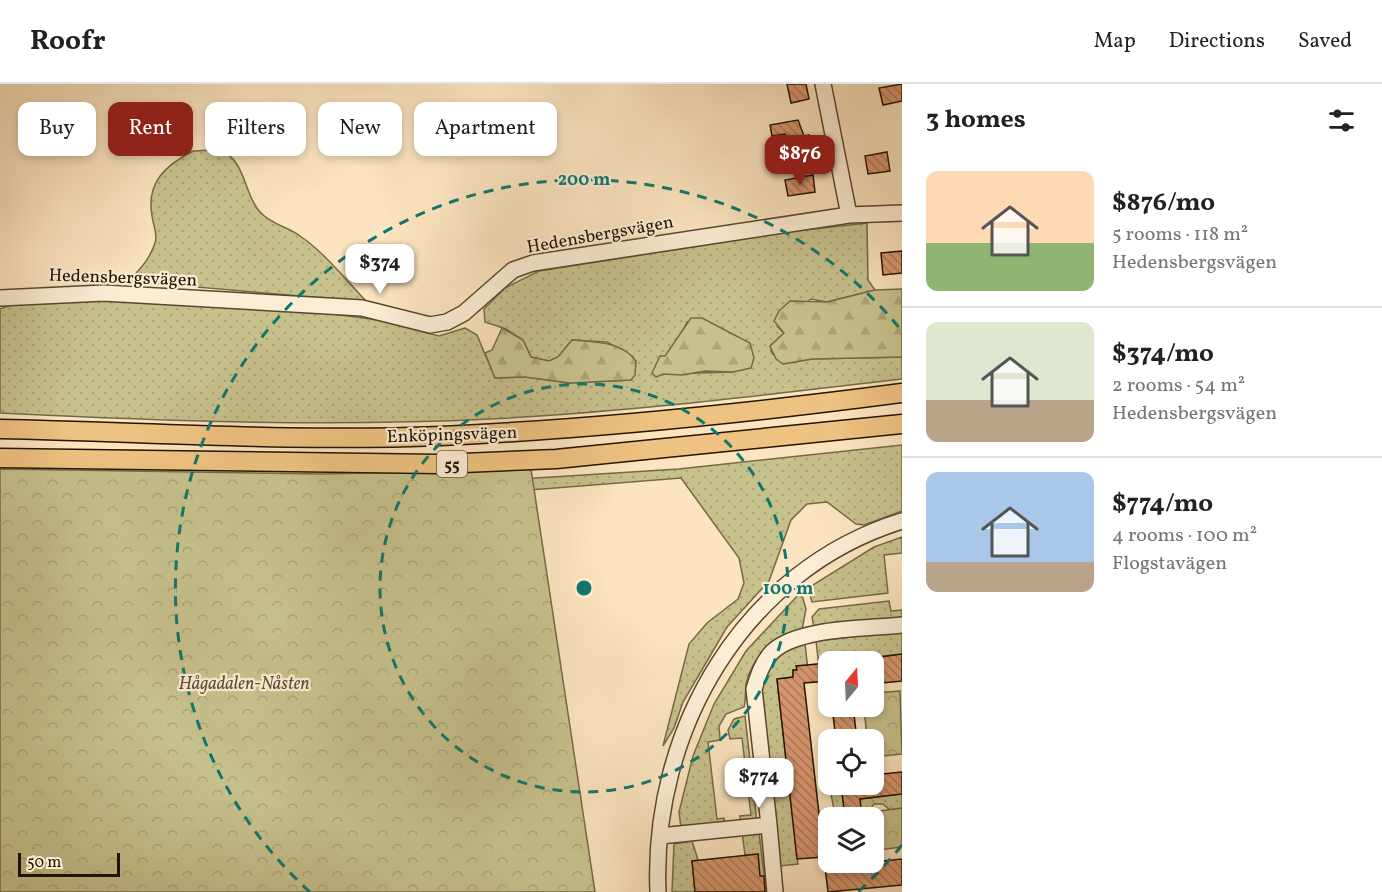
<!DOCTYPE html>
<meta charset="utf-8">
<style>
:root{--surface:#fff;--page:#f6f6f6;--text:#222;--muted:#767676;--line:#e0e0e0;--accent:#8f2418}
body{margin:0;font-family:Vollkorn,serif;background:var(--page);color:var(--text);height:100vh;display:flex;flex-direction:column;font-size:22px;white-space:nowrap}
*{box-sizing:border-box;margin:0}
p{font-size:20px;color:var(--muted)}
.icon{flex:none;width:33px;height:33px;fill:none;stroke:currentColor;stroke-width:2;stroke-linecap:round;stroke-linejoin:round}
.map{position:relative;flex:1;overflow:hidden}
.panel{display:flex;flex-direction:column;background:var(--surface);width:480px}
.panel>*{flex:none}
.top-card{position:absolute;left:18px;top:18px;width:570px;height:54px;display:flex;gap:12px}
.needle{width:39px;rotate:18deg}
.tools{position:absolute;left:818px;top:567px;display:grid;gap:12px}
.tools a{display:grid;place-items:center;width:66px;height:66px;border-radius:12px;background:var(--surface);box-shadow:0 3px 9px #0003;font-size:30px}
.scale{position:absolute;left:18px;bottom:15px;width:102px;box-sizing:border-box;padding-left:6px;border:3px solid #241300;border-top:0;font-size:16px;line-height:21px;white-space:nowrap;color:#241300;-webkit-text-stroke:4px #fcedd5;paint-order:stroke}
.price{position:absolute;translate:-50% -51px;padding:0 14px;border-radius:12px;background:#fff;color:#222;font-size:20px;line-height:39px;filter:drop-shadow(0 2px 3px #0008)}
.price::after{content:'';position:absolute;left:50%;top:36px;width:18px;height:14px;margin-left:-9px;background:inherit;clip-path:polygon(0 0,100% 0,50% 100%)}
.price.active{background:var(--accent);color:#fff}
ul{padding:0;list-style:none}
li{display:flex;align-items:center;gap:18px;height:150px;padding:0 24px}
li+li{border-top:2px solid var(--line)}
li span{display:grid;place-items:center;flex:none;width:168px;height:120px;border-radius:12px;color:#555}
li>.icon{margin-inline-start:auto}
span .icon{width:72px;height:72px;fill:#fffc;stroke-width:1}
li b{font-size:26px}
h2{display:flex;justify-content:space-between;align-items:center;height:72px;padding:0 24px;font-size:26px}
.pill{padding:0 21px;border-radius:12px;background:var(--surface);box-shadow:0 3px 9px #0003;font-size:21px;line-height:54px}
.pill.active{background:var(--accent);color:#fff}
header{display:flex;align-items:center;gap:36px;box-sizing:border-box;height:84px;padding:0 30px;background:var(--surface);border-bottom:2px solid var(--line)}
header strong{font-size:28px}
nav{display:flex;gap:33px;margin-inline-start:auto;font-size:21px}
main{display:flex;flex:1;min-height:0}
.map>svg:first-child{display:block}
.grass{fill:url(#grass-dots);stroke:#766a46;stroke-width:1.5;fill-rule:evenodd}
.forest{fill:url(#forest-firs);stroke:#766a46;stroke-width:1.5}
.park{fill:url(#park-crowns);stroke:#766a46;stroke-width:1.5}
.building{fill:url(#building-back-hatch);stroke:#241300;stroke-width:1.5}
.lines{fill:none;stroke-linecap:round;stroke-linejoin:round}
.minor-casing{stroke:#5a4730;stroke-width:18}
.major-casing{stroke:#241300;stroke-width:21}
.minor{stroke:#fcedd5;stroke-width:15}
.major{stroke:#eec280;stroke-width:18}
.ring{fill:none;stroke:#0f766e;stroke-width:3;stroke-dasharray:10 8}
.labels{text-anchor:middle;stroke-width:4.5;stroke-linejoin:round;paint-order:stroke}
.shield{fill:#fcedd5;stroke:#655440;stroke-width:1.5}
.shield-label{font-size:16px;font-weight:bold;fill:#241300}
.street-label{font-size:18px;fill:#241300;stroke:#fcedd5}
.park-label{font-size:18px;font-style:italic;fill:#5d5031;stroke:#fcedd5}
.centre{fill:#0f766e;stroke:#fcedd5;stroke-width:3}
.ring-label{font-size:18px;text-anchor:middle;font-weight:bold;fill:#0f766e;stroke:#fcedd5;stroke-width:4.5;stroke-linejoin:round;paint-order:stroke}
</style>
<header>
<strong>Roofr</strong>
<nav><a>Map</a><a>Directions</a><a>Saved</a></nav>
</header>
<main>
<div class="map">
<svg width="902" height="808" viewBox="0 0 902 808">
<defs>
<pattern id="grass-dots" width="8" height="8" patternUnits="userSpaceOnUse" patternTransform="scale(1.5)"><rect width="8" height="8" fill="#c7c18c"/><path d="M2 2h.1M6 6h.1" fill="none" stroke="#aba577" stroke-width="1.8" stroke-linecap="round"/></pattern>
<pattern id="forest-firs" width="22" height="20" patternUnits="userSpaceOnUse" patternTransform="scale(1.5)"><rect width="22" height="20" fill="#c7c18c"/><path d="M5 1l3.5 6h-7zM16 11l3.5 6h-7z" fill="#aba577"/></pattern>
<pattern id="park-crowns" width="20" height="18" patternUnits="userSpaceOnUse" patternTransform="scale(1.5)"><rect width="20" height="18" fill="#c7c18c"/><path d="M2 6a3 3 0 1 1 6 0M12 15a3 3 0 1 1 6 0" fill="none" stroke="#aba577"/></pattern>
<pattern id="building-back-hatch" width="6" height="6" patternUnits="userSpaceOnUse" patternTransform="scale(1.5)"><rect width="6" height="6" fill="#d7966e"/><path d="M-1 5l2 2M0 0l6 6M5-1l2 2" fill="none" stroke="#ae7958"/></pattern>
</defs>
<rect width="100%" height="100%" fill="#fbe4bf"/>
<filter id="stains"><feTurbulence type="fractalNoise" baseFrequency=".00333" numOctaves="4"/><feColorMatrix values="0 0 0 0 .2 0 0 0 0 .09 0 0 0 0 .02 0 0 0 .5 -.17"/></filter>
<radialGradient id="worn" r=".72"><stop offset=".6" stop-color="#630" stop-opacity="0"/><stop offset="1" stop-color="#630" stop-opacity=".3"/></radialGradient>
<!-- grass -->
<path class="grass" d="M193,67C201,67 214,65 221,67C246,76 244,112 261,129C273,141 288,143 300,152C324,168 347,197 367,218L129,197C140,185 150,175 155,159C158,151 153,140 152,132C146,98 166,81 193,67Z
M867,139L868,196L875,206L827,218L811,215L777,242L784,249L770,262L772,269L783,280L812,275L902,273V295C765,311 628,328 490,335C327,343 163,337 0,329V225L13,220L103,215L333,230L378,236L439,252L465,244L477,251L495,294L525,293L570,299L631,296L633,273L607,258L572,256L558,273L549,277L531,273L523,256L506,245L485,238L484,225L505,204L539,187L787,148ZM702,235L739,254L733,288L663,290C666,268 678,259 687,238Z
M902,361V427L864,441L856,440L827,418L807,420L791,436L769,497L727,543L683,618L674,644L663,662L689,560L707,539L738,515L744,499L739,474L681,394L443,413L442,400L679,385Z
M902,453V469L884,471L888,509L812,518L808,504L874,463Z
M801,508L806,525L802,546C775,558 753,568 746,600C745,608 746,616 744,623L726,630L719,642L720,656L708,658L717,735L724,734L725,740L681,744L679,728L693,672L714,620L746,567Z
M889,517L891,527L902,526V534L814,544L812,533L819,525Z
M902,547V570L828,578V582L819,583L816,557Z
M805,560L808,586H793V593L777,596L798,780L780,782L760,605C769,582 779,564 805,560Z
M745,632L757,739L741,741L740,732L751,731L742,654L730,655L728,646L734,635Z
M829,701H841L843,717L902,710V745L891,727L883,720H874L871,724L834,725Z
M742,748H759L766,808H761L758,770L745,771Z
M692,757L698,776L692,777L695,808H672L674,760Z"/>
<!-- forest -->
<path class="forest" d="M902,205V273L812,275L783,280L776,275L770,262L784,249L774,237L779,227L790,217L827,218L875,206Z
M691,234H702L750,259L754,274L751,284L733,288L705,287L682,291L663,290L656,293L652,289L660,272H665Z
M502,244L523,256L531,273L549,277L558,273L572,256C595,258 621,257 636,277L635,291L631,296L570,299L525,293L495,294L485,269L492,266Z"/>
<!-- park -->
<path class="park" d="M0,385L323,390L531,385L595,808H0Z
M900,607L902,670L873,673V656L867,655L864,623L873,622V609Z
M902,724V763L878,766L873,728Z"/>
<!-- building -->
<path class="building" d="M787,0H806L809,15L791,19Z
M902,0V17L883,21L879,4Z
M798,36L804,52L809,51L811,62L806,63L807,68L789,71L785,50L772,52L770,41Z
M887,68L890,87L868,90L865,72Z
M813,91L815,108L788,112L785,96Z
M902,167V189L883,191L881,169Z
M902,570V597L873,600V574Z
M828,579V597L804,599L824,773L797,775L777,595L793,593V586H797L796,582Z
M832,622H853L857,656H836Z
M902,688V710L860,715L862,734H845L841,700H873V691Z
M758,770L760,792H764L765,808H695L692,777Z
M902,775V801L828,808L825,783Z"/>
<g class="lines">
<!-- minor casing -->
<g class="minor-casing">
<path id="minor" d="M823,0L849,131
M0,214L104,209L362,224L430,241L447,238L464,229L513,186L533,179L849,131L902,129
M769,741L754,605C758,592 762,579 772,568C798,543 867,545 902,541
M660,752L769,741L775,808
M658,808C651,647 743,486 902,437"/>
</g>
<!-- major casing -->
<g class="major-casing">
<path id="major" d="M0,345C147,348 294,358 441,352C595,345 749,329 902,309
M0,374L439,380L556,375L902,340"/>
</g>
<!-- minor -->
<use href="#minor" class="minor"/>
<!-- major -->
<use href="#major" class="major"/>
</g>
<!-- distance rings -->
<g class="ring">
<circle cx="584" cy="504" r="204"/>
<path d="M902 761A409 409 0 0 1 858 808M310 808A409 409 0 1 1 902 247"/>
</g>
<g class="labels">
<!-- shield labels -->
<rect class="shield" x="437" y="367" width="30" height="26" rx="4.5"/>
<g class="shield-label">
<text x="452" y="386">55</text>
</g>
<!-- street labels -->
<g class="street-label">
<text transform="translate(600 150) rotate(-10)" y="6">Hedensbergsvägen</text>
<text transform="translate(123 193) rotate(2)" y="6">Hedensbergsvägen</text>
<text transform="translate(452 350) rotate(-2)" y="6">Enköpingsvägen</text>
</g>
<!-- park labels -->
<g class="park-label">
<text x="244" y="605">Hågadalen-Nåsten</text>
</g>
</g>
<circle cx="584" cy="504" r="9" class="centre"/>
<g class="ring-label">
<text x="584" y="101">200 m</text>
<text x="788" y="510">100 m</text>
</g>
<rect width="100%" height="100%" filter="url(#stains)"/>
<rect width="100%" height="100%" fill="url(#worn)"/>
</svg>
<div class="tools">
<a><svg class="needle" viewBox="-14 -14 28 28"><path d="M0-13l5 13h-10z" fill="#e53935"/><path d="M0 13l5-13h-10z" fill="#767676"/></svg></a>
<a><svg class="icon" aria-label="locate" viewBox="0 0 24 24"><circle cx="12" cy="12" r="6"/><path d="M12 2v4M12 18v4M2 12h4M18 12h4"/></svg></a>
<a><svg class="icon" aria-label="layers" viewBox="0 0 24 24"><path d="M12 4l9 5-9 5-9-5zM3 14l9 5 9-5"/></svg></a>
</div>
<div class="scale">50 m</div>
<b class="price active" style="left:800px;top:102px">$876</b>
<b class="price" style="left:380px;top:211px">$374</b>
<b class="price" style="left:759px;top:725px">$774</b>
<div class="top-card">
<a class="pill">Buy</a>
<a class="pill active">Rent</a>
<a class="pill">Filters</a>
<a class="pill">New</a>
<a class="pill">Apartment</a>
</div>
</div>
<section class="panel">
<h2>3 homes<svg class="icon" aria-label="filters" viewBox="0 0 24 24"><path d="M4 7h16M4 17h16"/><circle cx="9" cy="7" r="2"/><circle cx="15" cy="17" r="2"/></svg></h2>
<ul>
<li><span style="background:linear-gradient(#ffd9b3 60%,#8fb573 0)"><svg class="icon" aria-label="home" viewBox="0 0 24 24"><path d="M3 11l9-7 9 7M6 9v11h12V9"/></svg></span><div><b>$876/mo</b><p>5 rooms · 118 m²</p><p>Hedensbergsvägen</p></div></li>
<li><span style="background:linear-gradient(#dfe7d0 65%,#b9a48a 0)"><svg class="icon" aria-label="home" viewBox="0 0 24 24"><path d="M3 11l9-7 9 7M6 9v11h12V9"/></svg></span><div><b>$374/mo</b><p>2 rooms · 54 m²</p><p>Hedensbergsvägen</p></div></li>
<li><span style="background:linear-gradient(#a9c7e8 75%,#b9a48a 0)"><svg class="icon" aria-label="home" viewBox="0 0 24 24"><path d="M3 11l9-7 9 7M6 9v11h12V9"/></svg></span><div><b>$774/mo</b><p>4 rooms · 100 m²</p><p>Flogstavägen</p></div></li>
</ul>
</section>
</main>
